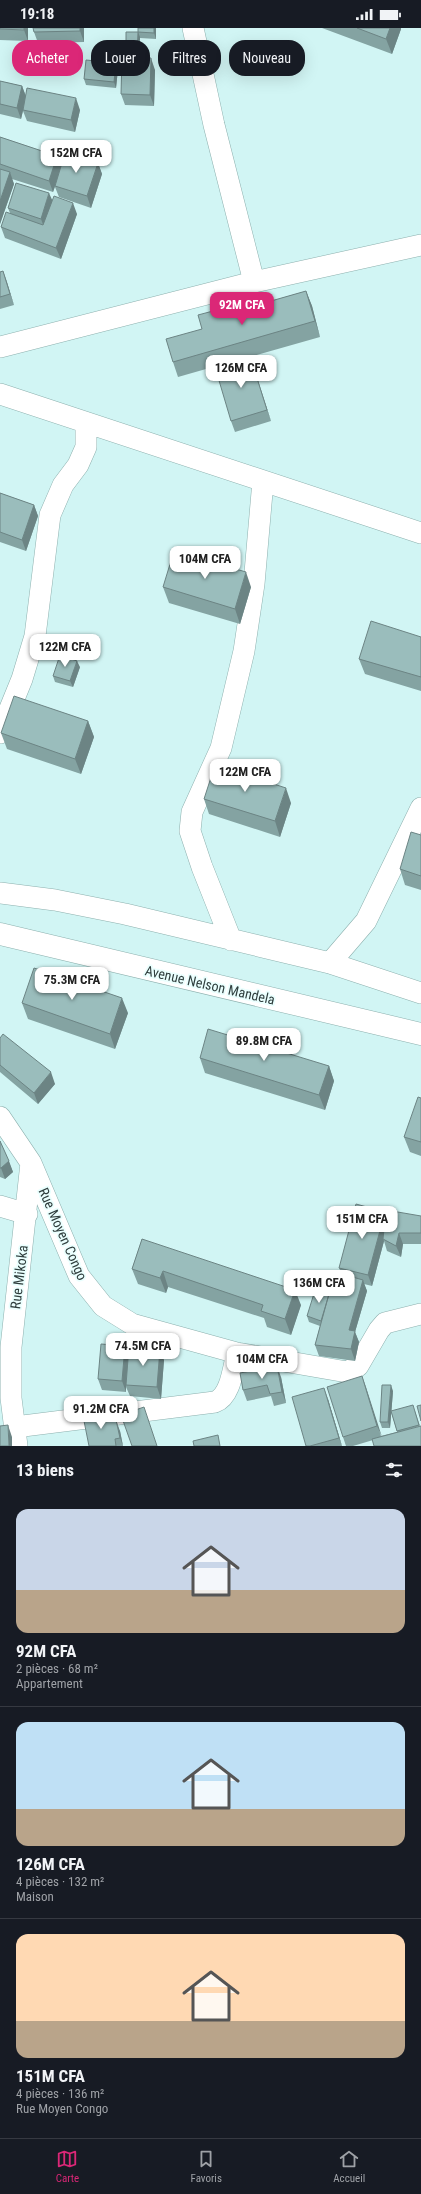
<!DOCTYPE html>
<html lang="fr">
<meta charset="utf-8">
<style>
:root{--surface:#171b24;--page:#242831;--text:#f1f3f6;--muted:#9ea1a6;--line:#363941;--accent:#db2777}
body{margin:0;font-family:"Roboto Condensed",sans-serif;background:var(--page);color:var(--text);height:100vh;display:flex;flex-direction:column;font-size:15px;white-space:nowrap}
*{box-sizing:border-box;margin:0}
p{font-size:13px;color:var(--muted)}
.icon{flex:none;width:22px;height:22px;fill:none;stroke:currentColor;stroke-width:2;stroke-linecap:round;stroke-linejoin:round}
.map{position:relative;height:1418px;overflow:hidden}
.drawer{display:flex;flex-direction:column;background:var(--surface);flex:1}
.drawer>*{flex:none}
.hud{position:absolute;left:12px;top:12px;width:397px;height:36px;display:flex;gap:8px}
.price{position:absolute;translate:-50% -34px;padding:0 9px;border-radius:8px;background:#fff;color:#222;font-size:13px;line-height:26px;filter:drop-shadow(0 1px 2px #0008)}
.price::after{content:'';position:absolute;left:50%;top:24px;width:12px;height:9px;margin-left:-6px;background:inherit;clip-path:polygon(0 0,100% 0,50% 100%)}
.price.selected{background:var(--accent);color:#fff}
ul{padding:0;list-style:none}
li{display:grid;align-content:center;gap:8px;height:212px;padding:0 16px}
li+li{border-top:1px solid var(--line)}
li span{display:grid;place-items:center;height:124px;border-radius:12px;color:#555}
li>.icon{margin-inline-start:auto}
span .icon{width:72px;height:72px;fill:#fffc;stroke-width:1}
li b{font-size:17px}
h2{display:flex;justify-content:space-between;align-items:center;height:48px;padding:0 16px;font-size:17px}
.pill{padding:0 14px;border-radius:16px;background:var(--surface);box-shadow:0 4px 16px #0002;font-size:14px;line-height:36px}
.pill.selected{background:var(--accent);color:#fff}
.status{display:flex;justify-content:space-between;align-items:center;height:28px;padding:0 20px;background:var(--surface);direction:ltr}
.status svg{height:11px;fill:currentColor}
.menu{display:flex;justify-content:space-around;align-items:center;height:56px;border-top:1px solid var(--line);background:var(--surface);font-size:11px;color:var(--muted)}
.menu a{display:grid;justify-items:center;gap:2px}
.menu .selected{color:var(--accent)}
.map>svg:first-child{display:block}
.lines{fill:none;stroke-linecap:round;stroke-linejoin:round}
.minor-casing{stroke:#8db0ae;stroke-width:22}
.tertiary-casing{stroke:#8db0ae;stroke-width:23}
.minor{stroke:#fff;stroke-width:21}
.tertiary{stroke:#fff;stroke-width:22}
.wall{fill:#84a3a2}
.shaded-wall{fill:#6c8484}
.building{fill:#9abdbc;stroke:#6c8484}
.labels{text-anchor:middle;stroke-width:3.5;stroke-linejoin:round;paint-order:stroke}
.street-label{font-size:14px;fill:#2f3e3d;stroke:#eafffe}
</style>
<div class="status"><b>19:18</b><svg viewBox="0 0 49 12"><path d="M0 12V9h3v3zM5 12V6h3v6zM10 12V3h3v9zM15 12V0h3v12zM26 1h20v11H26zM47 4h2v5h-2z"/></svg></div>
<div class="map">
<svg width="421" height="1418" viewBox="0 0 421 1418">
<rect width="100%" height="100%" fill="#d1f5f4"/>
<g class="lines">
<!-- minor casing -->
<g class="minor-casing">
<path id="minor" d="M193,0L214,97L254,254
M0,319L254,254L421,217
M0,366L421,505
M0,705L22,651L35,608L50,487L63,457L78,437L86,419V395
M0,865L55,872L125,886L330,935L421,965
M231,912L202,839L190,803L192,784L221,720L244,623L254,556L263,453
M330,935L366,893L421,780
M0,1089L31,1135L11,1319V1370L17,1418
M31,1135L79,1248L103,1278L132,1296L237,1325L347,1344L358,1338L379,1302L385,1295L421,1286
M0,1178L27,1186
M15,1399L215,1374C231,1368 233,1340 237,1325"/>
</g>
<!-- tertiary casing -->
<g class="tertiary-casing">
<path id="tertiary" d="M0,906L421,1006"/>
</g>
<!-- minor -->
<use href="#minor" class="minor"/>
<!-- tertiary -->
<use href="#tertiary" class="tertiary"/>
</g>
<!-- wall -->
<path class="wall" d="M0,0H28V13L0,12Z
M33,0H84V14L38,15L34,4Z
M156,0V11L140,10L138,4Z
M322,0H401V1L392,26Z
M138,4L140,9V30L155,42L154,78L125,77L121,66L126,29Z
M118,41L116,60L86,57L84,51Z
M0,53L22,58L26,68L80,82L75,104L27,93L23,83L21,91L0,86Z
M0,109L57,128L61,138L98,135L102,146L91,180L59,169L55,159L53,164L12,151L14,156L0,196Z
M52,173L77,186L61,231L5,210L1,199L10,185L8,180Z
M3,243L14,277L0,281V244Z
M306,263L312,278L320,309L250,329L271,393L235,404L231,393L220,337L178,349L173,334L202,301L230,285Z
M0,465L34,477L38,488L26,523L0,514Z
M163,559H251L240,596L169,575Z
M421,609V663L365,646L359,631Z
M80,639L73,659L55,654L53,648Z
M88,693L94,709L81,746L7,721L1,705Z
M204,771L291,775L280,809L209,786Z
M421,807V862L405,857L400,841Z
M22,975L128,985L115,1021L28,991Z
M0,1010L55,1056L38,1076L0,1044Z
M200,1030L329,1038L334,1053L325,1082L205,1045Z
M421,1070V1128L410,1124L404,1109Z
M0,1113L13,1144L5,1151L0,1149Z
M386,1187L421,1188V1216H403L401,1229L387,1223L384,1213L372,1258L364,1256L367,1263L355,1304L359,1314L355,1333L319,1328L315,1317L320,1298L309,1294L307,1288L330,1263L342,1246L339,1240Z
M142,1211L301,1277L291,1307L267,1299L264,1290L168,1259L166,1265L138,1256L132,1241Z
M128,1326L164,1332L161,1371L130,1368L126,1359V1364L102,1362L98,1351Z
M362,1348L381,1408L397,1404L391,1383H415L420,1398L353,1418H346L343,1409Z
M281,1349L286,1375L274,1378L271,1368L247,1373L243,1362Z
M393,1363L390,1400H382L380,1394Z
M328,1371L342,1418H306Z
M108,1383L112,1393L120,1403L123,1418H89Z"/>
<!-- shaded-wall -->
<path class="shaded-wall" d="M24,0H28V13L24,2Z
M80,0H84V14L80,3Z
M154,0H156V11L154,5Z
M390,0H401V1L392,26L386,11Z
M138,4L140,9L139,38L137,32Z
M151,30L155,42L154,78L150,67Z
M116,35L118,41L116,60L114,54Z
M22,58L26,69L21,91L17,80Z
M76,70L80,82L75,104L71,92Z
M57,128L61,139L53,164L49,153Z
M98,135L102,146L91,180L87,168Z
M10,144L14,156L0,196V173Z
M49,165L54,176L45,202L41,191Z
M73,175L77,186L61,231L56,220Z
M3,243L7,254L14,277L10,266Z
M306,263L312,278L320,309L315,293Z
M250,328L254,340L271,393L267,382Z
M34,477L38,488L26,523L22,512Z
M246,544L251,559L240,596L235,581Z
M77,633L80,639L73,659L70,653Z
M88,693L94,709L81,746L75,731Z
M286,760L291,775L280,809L275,793Z
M122,970L128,985L115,1021L110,1006Z
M329,1038L334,1053L325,1082L319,1067Z
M51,1044L55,1056L38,1076L34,1065Z
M9,1133L13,1144L5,1151L1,1140Z
M385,1184L389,1195L383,1211L384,1213L372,1258L368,1247Z
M399,1205L403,1216L401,1229L396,1218Z
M163,1243L168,1259L166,1265L160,1250Z
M363,1252L367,1263L355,1304L359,1314L355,1333L351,1321L349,1302Z
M295,1262L301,1277L291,1307L285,1291Z
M125,1318L129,1329L126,1357V1364L122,1353Z
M160,1321L164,1332L161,1371L157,1359Z
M277,1338L281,1349L286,1375L282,1364Z
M362,1348L366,1359L382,1409L377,1398Z
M391,1357L393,1363L390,1400L388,1394Z
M324,1360L328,1371L342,1418L339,1410Z
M108,1383L112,1394L110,1393Z
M116,1392L120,1403L123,1418L120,1410Z
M8,1397L12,1409V1418H9Z"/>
<!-- building -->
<path class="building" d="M0,0H24V2L0,1Z
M33,0H80V3L34,4Z
M138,0H154V5L138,4Z
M357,0H390L386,11Z
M126,4H138L137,30L126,29Z
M122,29L151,30L150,67L121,66Z
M86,32L116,35L114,54L84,51Z
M0,53L22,58L17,80L0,76Z
M27,60L76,70L71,92L23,82Z
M0,109L57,128L49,153L0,136Z
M65,125L98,135L87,168L55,158Z
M0,141L10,144L0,173Z
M16,155L49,165L41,191L8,180Z
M54,168L73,175L56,220L1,199L6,184L43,197Z
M3,243L10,266L0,269V244Z
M306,263L315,293L173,334L166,311L202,301L198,287L228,279L229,285Z
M250,328L267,382L231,393L215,339Z
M0,465L34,477L22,512L0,504Z
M174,523L246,544L235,581L163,559Z
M371,593L421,609V649L359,631Z
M60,627L77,633L70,653L53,648Z
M14,668L88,693L75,731L1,705Z
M215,737L286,760L275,793L204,771Z
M411,804L421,807V848L400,841Z
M34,940L122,970L110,1006L22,975Z
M208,1001L329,1038L319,1067L200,1030Z
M3,1006L51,1044L34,1065L0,1037V1010Z
M418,1069L421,1070V1114L404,1109Z
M0,1113L9,1133L1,1140H0Z
M356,1176L385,1184L368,1247L339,1240Z
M386,1182L421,1188V1205H399L396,1218L383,1211Z
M142,1211L295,1262L285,1291L261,1283L263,1277L163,1243L160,1250L132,1241Z
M335,1244L363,1252L349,1302L355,1303L351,1321L315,1317Z
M316,1259L330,1263L321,1293L307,1288Z
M101,1316L125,1318L122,1353L98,1351Z
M129,1318L160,1321L157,1359L126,1357Z
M277,1338L282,1364L270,1366L267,1357L243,1362L240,1345Z
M362,1348L377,1398L343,1409L327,1359Z
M382,1357H391L388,1394H380Z
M324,1360L339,1410L310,1418H306L292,1369Z
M413,1377L419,1397L397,1403L391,1383Z
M421,1377V1393L417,1378Z
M144,1379L157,1418H132L121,1387Z
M108,1383L110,1393L116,1392L120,1410L115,1411L116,1418H89L83,1388Z
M8,1397L9,1418H0V1398Z
M421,1398V1418H374L372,1411Z
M218,1407L220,1418H194L193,1413Z"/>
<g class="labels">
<!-- street labels -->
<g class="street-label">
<text transform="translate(210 957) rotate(13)" y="5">Avenue Nelson Mandela</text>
<text transform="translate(63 1206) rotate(66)" y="5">Rue Moyen Congo</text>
<text transform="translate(19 1249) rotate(-83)" y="5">Rue Mikoka</text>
</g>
</g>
</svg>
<b class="price" style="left:76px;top:146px">152M CFA</b>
<b class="price selected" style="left:242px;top:298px">92M CFA</b>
<b class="price" style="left:241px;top:361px">126M CFA</b>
<b class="price" style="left:205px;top:552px">104M CFA</b>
<b class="price" style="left:65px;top:640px">122M CFA</b>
<b class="price" style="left:245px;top:765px">122M CFA</b>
<b class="price" style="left:72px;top:973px">75.3M CFA</b>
<b class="price" style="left:264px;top:1034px">89.8M CFA</b>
<b class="price" style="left:362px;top:1212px">151M CFA</b>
<b class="price" style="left:319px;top:1276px">136M CFA</b>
<b class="price" style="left:143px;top:1339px">74.5M CFA</b>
<b class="price" style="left:262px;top:1352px">104M CFA</b>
<b class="price" style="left:101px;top:1402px">91.2M CFA</b>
<div class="hud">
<a class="pill selected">Acheter</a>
<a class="pill">Louer</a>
<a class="pill">Filtres</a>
<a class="pill">Nouveau</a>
</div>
</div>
<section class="drawer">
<h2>13 biens<svg class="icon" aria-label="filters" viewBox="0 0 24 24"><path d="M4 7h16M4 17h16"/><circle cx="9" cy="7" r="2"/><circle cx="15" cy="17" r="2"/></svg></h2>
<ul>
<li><span style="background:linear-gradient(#c9d6e8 65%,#b9a48a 0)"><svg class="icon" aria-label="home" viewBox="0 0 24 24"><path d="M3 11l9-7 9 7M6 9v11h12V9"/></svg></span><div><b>92M CFA</b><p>2 pièces · 68 m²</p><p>Appartement</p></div></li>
<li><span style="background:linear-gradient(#bfe0f5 70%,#b9a48a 0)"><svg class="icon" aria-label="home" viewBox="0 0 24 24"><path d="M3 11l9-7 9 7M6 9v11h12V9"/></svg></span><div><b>126M CFA</b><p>4 pièces · 132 m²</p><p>Maison</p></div></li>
<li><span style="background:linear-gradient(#ffd9b3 70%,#b9a48a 0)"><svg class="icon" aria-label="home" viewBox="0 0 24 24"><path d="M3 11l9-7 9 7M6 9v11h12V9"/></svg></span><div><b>151M CFA</b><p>4 pièces · 136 m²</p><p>Rue Moyen Congo</p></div></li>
</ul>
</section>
<nav class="menu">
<a class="selected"><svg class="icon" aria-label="map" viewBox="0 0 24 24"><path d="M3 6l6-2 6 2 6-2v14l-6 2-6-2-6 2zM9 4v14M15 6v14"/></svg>Carte</a>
<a><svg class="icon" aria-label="saved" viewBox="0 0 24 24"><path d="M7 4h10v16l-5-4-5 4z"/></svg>Favoris</a>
<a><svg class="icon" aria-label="home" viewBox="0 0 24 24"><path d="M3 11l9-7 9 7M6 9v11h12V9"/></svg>Accueil</a>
</nav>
